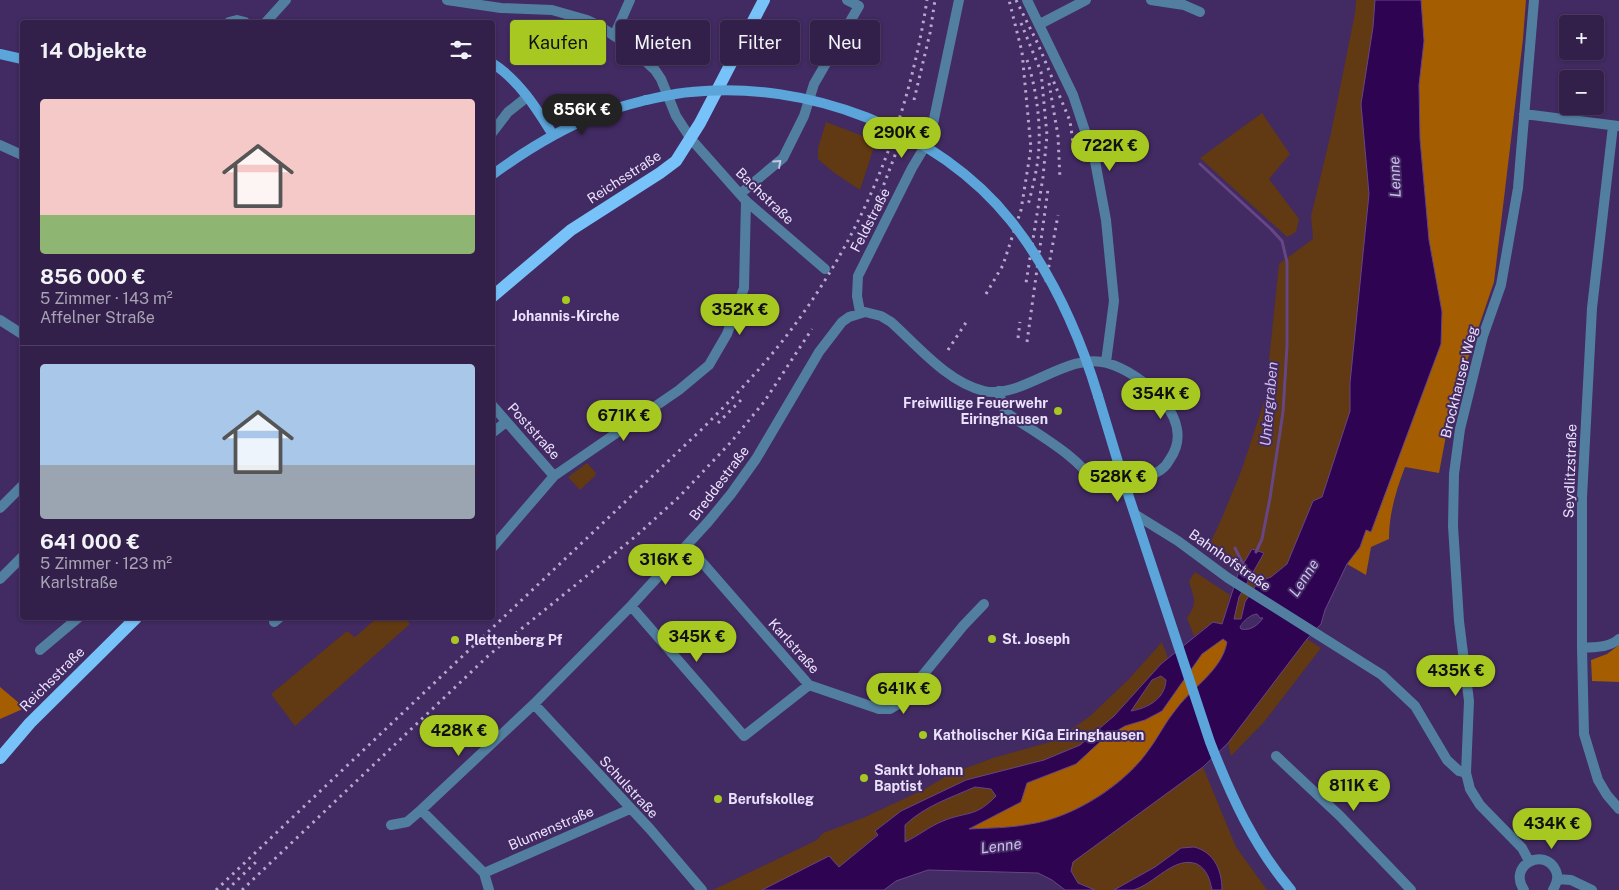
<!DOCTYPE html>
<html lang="de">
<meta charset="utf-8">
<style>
:root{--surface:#32204a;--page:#3a2851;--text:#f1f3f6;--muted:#a8a3b5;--line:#4d3e62;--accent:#a6c821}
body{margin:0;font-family:"Public Sans",sans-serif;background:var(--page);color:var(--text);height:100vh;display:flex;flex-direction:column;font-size:19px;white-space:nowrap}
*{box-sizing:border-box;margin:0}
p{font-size:16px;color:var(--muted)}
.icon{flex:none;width:28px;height:28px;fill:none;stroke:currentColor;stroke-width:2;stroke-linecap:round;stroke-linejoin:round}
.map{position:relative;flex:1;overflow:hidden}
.drawer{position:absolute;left:20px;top:20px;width:475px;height:600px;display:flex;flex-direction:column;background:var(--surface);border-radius:5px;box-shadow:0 1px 4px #0004,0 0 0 1px var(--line)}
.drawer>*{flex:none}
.hud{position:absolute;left:510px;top:20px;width:475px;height:45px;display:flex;gap:10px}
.controls{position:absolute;left:1559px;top:15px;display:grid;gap:10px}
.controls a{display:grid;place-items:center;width:45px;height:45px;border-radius:5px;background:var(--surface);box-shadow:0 1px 4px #0004,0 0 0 1px var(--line);font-size:25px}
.price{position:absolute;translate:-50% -42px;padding:0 11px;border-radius:18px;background:var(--accent);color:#111;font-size:16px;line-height:32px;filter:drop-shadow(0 1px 2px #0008)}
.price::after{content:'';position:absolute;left:50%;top:30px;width:15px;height:11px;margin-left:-8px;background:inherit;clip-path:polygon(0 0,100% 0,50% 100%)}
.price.active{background:#222;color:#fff}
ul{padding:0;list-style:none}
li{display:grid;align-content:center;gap:10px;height:265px;padding:0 20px}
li+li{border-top:1px solid var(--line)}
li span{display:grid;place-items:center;height:155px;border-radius:5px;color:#555}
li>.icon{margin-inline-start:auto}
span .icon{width:90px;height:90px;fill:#fffc;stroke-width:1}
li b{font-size:21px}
h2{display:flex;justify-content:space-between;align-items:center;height:60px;padding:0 20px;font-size:21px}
.chip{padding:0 18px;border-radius:5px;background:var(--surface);box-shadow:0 1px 4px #0004,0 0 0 1px var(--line);font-size:18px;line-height:45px}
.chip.active{background:var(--accent);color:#111}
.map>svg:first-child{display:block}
.green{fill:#613912}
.forest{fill:#a45d00}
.water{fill:#2e0352;stroke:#674685;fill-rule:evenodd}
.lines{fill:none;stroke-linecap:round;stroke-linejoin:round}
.stream{stroke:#674685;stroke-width:3}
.pedestrian{stroke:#527fa0;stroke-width:10}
.minor{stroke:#527fa0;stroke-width:10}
.secondary{stroke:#5ba5da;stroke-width:10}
.primary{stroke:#77c2f8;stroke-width:12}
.rail{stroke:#b6a8cc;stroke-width:3;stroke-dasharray:2.5 5;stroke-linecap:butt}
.secondary-bridge{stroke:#5ba5da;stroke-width:10}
.oneway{stroke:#c5c8e6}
.poi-dot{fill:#a6c821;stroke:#422a62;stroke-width:2}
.labels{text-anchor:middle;stroke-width:4;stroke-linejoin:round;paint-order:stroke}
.street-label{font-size:14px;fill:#ebe1fd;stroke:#422a62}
.poi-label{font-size:14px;font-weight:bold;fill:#ebe1fd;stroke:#422a62;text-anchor:start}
.water-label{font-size:15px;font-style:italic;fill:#cebbef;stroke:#422a62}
</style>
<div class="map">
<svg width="1619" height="890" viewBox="0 0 1619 890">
<rect width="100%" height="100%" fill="#422a62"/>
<!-- green -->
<path class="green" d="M1356,0H1375L1373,27L1361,104L1369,194L1350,383V411L1322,497L1313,501L1287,564L1271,577L1258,582L1245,602L1241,619H1234L1239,597L1264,553L1251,550L1239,571L1207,550L1221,520L1242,469L1265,399L1279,264L1313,239L1311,216L1331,133L1355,13Z
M1262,113L1290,154L1269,179L1299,219L1296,232L1287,237L1200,158Z
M826,122L876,141L860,190L833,172L818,159V148Z
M587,463L596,473L595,476L580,490L568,477Z
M1195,572L1230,595L1222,625L1213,622L1194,636L1187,618C1199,601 1193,598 1189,581Z
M377,618H405L410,624L295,726L271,694L347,631L355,637Z
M1307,639L1321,648L1264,722L1231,756L1228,743Z
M1162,642L1168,658L1114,716L1080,745L1044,760L966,780L876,832L878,834L839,867L784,879L762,890H713L817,840L823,833L863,818L923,790L950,774L993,758L1054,741L1089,717L1128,680Z
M1161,676L1166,680C1164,700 1148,707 1131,711L1152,680Z
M1203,767L1236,847L1267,890H1222V879L1181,848L1155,867L1114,890H1095L1078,883L1071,871L1073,862Z
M975,787L991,789L996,796L988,804L974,813L944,820L905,842V825C925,806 950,798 975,787Z
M1190,861C1205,868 1208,873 1212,890H1134L1179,863Z"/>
<!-- forest -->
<path class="forest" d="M1421,0H1526L1523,39L1494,282L1464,370L1448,425L1439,473L1405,467C1396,491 1389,513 1389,539L1371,547L1366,575L1347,564L1360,547L1366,530L1371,532L1442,312L1429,240L1420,139L1419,85L1424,41Z
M1223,639L1227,642C1222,671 1193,686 1177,708C1165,723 1157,740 1145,755C1120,787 1069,819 1029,825C1009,827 988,828 968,829L1021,802L1027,783L1076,764L1103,739L1125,726L1145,720L1162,711L1202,654Z
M1619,645V682L1592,681L1591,660L1607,654Z
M0,687L25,708L0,719Z"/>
<!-- water -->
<path class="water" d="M1375,0H1421L1424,41L1419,85L1420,139L1429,240L1442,312L1441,344L1371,532L1366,530L1360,547L1347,564L1325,610L1321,624L1307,639L1228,743L1203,767L1073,862L1071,871L1078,883L1095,890H1065L1052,880L1038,873L928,870L896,881L884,890H762L829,856L839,867L878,835L875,831L901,811L966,780L1044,760L1080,745L1114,716L1161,664L1213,622L1222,624L1239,571L1252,549L1264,553L1239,597L1234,619H1241L1245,602L1258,582L1271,577L1287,564L1313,501L1322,497L1350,411V383L1369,194L1361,104L1373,27ZM1257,614L1260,618H1263C1258,625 1251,631 1241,629L1240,627C1244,620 1250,615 1257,614ZM1223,639L1227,642C1222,670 1194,686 1177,708C1165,722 1157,740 1145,755C1120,788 1071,818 1030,824C1010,828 989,828 969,829L1021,802L1027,783L1076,764L1103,739L1125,726L1145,720L1162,711L1202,654ZM1161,676L1166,680C1165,699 1148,708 1131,711L1152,680ZM975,787L991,789L996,796C975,818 967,811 943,821C930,826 918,836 905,842V825C925,806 950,798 975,787Z
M1194,847C1214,852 1222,870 1222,890H1212C1210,880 1207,869 1197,864C1174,855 1154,885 1133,890C1128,890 1120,890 1114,890L1155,867L1181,848Z"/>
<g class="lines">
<!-- stream -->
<path class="stream" d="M1200,164L1271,229L1282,241L1287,262V346L1283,412L1270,498L1262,539L1256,552
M1235,548L1243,564V568"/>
<!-- pedestrian -->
<path class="pedestrian" d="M746,201L825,269"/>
<!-- minor -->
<path class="minor" d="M447,0L501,8L552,10L587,20L598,25L628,45L655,70L661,79L676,116L691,139L746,201L744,288L727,334L709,365L679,390L554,476L492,548
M1027,0L1073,95L1095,161L1106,220L1114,301L1106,362
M1151,0L1184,5L1200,12
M229,22L237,20L245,22
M266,22L286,0
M1040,24L1086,0
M614,36L630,0
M1524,114L1618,126
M1613,126L1592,308L1582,497V648L1584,734L1598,780L1607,795L1619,809
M492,133L508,112L527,97
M0,145L22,155
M740,194L783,158L804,116L814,84L859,6L847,0
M860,312L857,296L858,276L912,168L930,138L959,0
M0,320L22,334
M999,391L1002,405L1007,413C1035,433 1078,455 1095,484
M492,405L554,476
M492,433L506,422
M0,508L22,486
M1136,515L1178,541L1228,578L1382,675L1415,706L1447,760L1459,771L1466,773
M687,545L809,685L879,709H890L900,703L963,626L984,604
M0,579L22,557
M631,606L744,736L809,685
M274,622L279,618
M1582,648C1594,647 1609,648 1619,639
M40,650L78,618
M534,704L650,829L702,890
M1276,756L1340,816L1411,890
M421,810L484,873L489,890
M391,825L407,822L421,810L534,704L631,606L708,522L731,494L756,459L819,352L842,322L849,317L865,312L881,316L891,322C918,346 947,382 984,391C1022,400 1067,351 1107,363C1142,373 1198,419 1170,459C1168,462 1166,466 1163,468C1156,475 1134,480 1124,482
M1529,861L1522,848L1480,805L1470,789L1466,773L1469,701L1459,621L1453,526L1454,474L1460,429L1483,336L1501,285L1518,188L1534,0
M484,873L630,809
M1557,879L1571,880L1592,890
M1524,890C1507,865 1545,846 1556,871C1559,878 1556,884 1553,890"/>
<!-- secondary -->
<path class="secondary" d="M0,54L22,59
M492,63C519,80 537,109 553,135
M492,175C526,150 562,128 601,113C616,108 631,104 646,100
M1098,396L1124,482L1210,742C1231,796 1253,845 1291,890"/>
<!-- primary -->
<path class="primary" d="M492,297L571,230L660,173L676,161L700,123L764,0
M0,758L30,723L136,618"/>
<!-- rail -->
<path class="rail" d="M1016,0L1038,44L1070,121L1074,150
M1021,23L1041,72L1047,135L1043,177L1026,283
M1027,60C1038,94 1043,136 1036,171C1034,182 1031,194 1028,205
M1049,83L1058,136L1060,179
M914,100L930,33L935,0
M881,192L905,129
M1046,282L1058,215
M986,294L1003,265L1021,210L1031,148L1022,52L1009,0
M1018,338L1020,322
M1027,342L1048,189
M948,350L967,321
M718,423L744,397
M216,890L702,429C731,400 759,371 784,339C861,240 908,124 927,0
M227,890L256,862
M242,890L489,655L636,536L680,496L731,442L764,402L812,329"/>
<!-- secondary-bridge -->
<path class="secondary-bridge" d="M646,100C661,97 676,93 691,92C806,80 938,129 1011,221C1052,273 1079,333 1098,396"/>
</g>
<!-- one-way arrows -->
<defs><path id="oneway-chevron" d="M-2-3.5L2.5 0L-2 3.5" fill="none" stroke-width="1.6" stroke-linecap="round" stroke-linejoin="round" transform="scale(1.25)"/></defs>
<use class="oneway" href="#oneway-chevron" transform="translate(778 163) rotate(-42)"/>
<!-- markers -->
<g class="poi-dot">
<circle cx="566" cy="300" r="5"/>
<circle cx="1058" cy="411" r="5"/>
<circle cx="992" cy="639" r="5"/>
<circle cx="455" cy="640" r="5"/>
<circle cx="923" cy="735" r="5"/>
<circle cx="864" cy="778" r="5"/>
<circle cx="718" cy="799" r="5"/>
</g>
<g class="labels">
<!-- street labels -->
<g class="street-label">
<text transform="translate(624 177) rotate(-33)" y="5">Reichsstraße</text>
<text transform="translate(765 196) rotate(44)" y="5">Bachstraße</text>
<text transform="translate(870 220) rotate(-63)" y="5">Feldstraße</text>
<text transform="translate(1459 382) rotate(-76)" y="5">Brockhauser Weg</text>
<text transform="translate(534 431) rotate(48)" y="5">Poststraße</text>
<text transform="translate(1570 471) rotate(-88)" y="5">Seydlitzstraße</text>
<text transform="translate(719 483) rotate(-53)" y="5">Breddestraße</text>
<text transform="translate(1230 560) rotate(35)" y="5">Bahnhofstraße</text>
<text transform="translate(794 646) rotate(48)" y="5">Karlstraße</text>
<text transform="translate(52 679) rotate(-45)" y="5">Reichsstraße</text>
<text transform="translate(629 787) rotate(47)" y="5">Schulstraße</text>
<text transform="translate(551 828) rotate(-23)" y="5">Blumenstraße</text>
</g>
<!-- poi labels -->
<g class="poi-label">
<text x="566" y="321" text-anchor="middle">Johannis-Kirche</text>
<text x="1048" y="408" text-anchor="end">Freiwillige Feuerwehr<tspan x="1048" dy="16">Eiringhausen</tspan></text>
<text x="1002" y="644">St. Joseph</text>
<text x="465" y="645">Plettenberg Pf</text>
<text x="933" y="740">Katholischer KiGa Eiringhausen</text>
<text x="874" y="775">Sankt Johann<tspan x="874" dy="16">Baptist</tspan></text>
<text x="728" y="804">Berufskolleg</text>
</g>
<!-- water labels -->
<g class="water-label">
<text transform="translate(1395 177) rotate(-92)" y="5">Lenne</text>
<text transform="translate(1269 404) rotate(-85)" y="5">Untergraben</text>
<text transform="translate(1304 578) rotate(-57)" y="5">Lenne</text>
<text transform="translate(1001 846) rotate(-7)" y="5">Lenne</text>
</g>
</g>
</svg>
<div class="controls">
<a>+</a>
<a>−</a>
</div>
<b class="price active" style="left:582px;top:136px">856K €</b>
<b class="price" style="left:902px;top:159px">290K €</b>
<b class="price" style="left:1110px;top:172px">722K €</b>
<b class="price" style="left:740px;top:336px">352K €</b>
<b class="price" style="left:1161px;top:420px">354K €</b>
<b class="price" style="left:624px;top:442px">671K €</b>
<b class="price" style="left:1118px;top:503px">528K €</b>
<b class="price" style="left:666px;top:586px">316K €</b>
<b class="price" style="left:697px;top:663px">345K €</b>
<b class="price" style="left:1456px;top:697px">435K €</b>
<b class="price" style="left:904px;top:715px">641K €</b>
<b class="price" style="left:459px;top:757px">428K €</b>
<b class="price" style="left:1354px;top:812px">811K €</b>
<b class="price" style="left:1552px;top:850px">434K €</b>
<div class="hud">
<a class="chip active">Kaufen</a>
<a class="chip">Mieten</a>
<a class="chip">Filter</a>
<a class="chip">Neu</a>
</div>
<section class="drawer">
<h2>14 Objekte<svg class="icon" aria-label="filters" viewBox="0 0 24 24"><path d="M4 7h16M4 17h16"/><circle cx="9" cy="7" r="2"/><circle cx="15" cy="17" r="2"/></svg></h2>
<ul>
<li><span style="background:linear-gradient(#f6c9c9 75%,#8fb573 0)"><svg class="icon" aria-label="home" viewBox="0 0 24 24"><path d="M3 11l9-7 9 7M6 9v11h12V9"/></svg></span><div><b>856 000 €</b><p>5 Zimmer · 143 m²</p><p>Affelner Straße</p></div></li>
<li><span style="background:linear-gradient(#a9c7e8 65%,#9aa5b1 0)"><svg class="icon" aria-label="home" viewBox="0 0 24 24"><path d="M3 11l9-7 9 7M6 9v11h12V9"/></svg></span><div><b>641 000 €</b><p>5 Zimmer · 123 m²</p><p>Karlstraße</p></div></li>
</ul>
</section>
</div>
